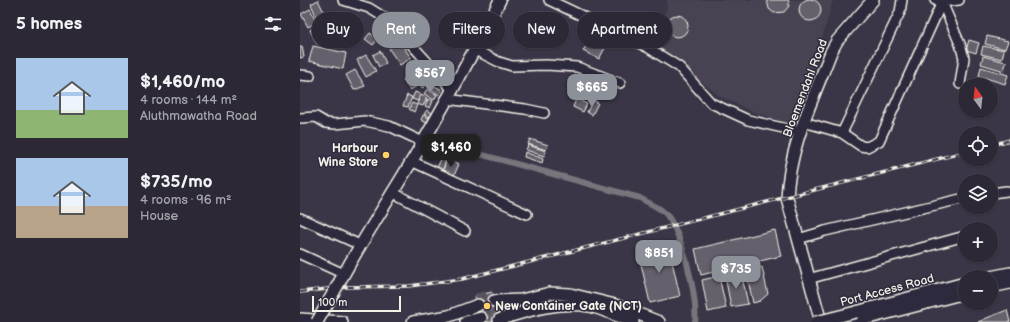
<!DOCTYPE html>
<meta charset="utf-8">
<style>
:root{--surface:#2c2835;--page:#34303d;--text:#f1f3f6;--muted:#a6a6ad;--line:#484450;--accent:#8c9099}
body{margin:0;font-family:"Balsamiq Sans",sans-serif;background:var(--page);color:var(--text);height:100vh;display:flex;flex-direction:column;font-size:15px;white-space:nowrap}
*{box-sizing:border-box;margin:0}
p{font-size:13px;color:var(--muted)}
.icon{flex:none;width:22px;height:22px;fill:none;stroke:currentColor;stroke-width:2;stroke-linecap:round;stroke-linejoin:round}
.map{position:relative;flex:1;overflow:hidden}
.drawer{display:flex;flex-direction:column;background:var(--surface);width:300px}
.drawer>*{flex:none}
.guide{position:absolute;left:12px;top:12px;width:380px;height:36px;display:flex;gap:8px}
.needle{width:26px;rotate:345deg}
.buttons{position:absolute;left:658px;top:78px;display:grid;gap:8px}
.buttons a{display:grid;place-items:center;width:40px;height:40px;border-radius:50%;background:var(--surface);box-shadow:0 1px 3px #0004,0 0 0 1px var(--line);font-size:20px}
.scale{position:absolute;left:12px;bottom:10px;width:89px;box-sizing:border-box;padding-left:4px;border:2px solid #f4f1e8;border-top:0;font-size:11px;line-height:14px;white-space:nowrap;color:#f4f1e8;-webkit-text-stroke:3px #2f2a3d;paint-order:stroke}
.price{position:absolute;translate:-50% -34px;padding:0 9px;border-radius:8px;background:var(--accent);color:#fff;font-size:13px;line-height:26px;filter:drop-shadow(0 1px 2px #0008)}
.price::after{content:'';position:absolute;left:50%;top:24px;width:12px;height:9px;margin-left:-6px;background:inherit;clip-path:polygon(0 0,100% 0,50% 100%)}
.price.selected{background:#222;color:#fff}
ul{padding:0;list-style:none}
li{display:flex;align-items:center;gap:12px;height:100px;padding:0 16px}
li span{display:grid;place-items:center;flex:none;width:112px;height:80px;border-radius:0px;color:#555}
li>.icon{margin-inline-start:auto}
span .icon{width:48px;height:48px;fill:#fffc;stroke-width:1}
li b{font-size:17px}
h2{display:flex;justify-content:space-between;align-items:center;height:48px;padding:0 16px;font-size:17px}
.chip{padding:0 14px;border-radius:18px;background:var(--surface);box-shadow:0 1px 3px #0004,0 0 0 1px var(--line);font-size:14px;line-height:36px}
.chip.selected{background:var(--accent);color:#fff}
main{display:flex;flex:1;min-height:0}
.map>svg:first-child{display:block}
.built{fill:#484352}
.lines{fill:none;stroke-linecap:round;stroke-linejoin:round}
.canal{stroke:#78747b;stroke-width:6}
.building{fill:#65616c;stroke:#f4f1e8}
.major-tunnel{stroke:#57525f;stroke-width:11;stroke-dasharray:11 5.5;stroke-linecap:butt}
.minor-casing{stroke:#f4f1e8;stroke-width:12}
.major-casing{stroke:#f4f1e8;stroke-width:14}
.minor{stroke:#2f2a3d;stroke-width:9}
.major{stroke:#2f2a3d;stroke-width:11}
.rail-casing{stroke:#f4f1e8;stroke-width:3.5}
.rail{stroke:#2f2a3d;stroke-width:2;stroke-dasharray:6;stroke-linecap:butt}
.major-bridge-casing{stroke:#f4f1e8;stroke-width:14;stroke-linecap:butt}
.major-bridge{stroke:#2f2a3d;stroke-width:11}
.poi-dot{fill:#ffd166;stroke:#2f2a3d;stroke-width:1.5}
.labels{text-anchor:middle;stroke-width:3;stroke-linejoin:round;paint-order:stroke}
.street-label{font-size:12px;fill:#f4f1e8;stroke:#2f2a3d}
.poi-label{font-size:12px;font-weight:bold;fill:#f4f1e8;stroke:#2f2a3d;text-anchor:end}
</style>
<main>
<section class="drawer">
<h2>5 homes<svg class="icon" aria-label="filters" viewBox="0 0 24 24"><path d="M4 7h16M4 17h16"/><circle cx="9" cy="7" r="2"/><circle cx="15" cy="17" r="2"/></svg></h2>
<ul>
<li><span style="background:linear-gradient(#a9c7e8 65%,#8fb573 0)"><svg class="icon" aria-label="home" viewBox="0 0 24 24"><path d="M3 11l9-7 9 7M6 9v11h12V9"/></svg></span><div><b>$1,460/mo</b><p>4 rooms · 144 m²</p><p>Aluthmawatha Road</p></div></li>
<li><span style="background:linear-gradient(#a9c7e8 60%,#b9a48a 0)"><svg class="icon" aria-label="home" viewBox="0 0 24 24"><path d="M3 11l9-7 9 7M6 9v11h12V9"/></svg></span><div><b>$735/mo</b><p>4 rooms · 96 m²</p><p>House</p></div></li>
</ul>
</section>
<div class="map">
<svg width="710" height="322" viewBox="0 0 710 322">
<rect width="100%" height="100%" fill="#3b3647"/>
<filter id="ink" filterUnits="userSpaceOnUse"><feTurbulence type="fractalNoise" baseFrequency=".025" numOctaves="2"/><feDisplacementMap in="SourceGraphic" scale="8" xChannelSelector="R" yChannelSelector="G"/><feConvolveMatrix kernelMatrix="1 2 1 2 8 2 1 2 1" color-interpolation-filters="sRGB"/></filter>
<g filter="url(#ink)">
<!-- built -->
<path class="built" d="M367,0H533L499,117L492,125L451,111L418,95L352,42L367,7Z"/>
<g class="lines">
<!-- canal -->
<path class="canal" d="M132,141L340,198C348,203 360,207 366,214C382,233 398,297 395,322"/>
</g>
<!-- building -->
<path class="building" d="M499 10a11 11 0 1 1 22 0a11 11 0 1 1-22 0Z
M18,0L25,14L17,18L11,4Z
M467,0H489V6L484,12L474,13L469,9Z
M10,9L17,22L8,27L1,14Z
M366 26a11 11 0 1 1 22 0a11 11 0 1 1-22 0Z
M27,17L34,28L27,32L20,21Z
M85,23L94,31L87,39L78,31Z
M20,25L27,39L17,44L10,30Z
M70,33L78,39L73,45L65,39Z
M687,36L708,41L705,49L685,44Z
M290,39L305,48L299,59L283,51Z
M669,40L679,43L676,53L666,50Z
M100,42L111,58L100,65L89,49Z
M2,46L4,57L0,58V47Z
M13,46L46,53L43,69L9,61Z
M683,46L704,50L702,59L681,54Z
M80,51L86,63L79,67L73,55Z
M66,55L76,71L66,77L57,60Z
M683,56L706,62L704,71L681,64Z
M117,66L120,70L116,74L113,71Z
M123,67L128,71L123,77L119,73Z
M681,67L708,75L705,84L679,76Z
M55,70L65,86L54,90L46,75Z
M131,72L136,77L129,83L125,78Z
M110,75L117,86L110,90L103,80Z
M121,77L127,82L123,88L117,83Z
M298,84L303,86L300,95L294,93Z
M135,86L142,90L139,95L132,90Z
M127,89L137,95L134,100L124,94Z
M115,92L120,94L118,101L112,99Z
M107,95L112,97L108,107L103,106Z
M121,95L127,98L123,106L117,104Z
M128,99L133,101L130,108L125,106Z
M276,99L287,104L283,112L273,107Z
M293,100L298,103L292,115L287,112Z
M112,103L117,105L114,112L109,109Z
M127,110L132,113L130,117L124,114Z
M123,115L129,118L127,123L121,120Z
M230,139L248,145L246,150L228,144Z
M228,145L246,151L244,156L226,150Z
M225,152L243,159L242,163L224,157Z
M141,159L146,160L143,170L137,168Z
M147,159L159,164L153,178L147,175L148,172L143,170Z
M475,230L481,256L401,275L395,249Z
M368,244L380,296L350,303L338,251Z
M462,267L468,294L460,301L453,303L446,271Z
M441,272L448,304L431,307L425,276Z
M419,276L426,308L408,312L402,280Z
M192,292L199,322H182L175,296Z
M707,310L710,322H678L687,318Z"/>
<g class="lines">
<!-- major-tunnel -->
<path class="major-tunnel" d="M176,299L193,295
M179,311L196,307"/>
<!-- minor casing -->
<g class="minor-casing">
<path id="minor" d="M43,0L69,8L90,21L152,89
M249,0L347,47L379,67L411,103L448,120L501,132
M635,0L642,2L659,0
M642,2L660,44L664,58L660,84
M175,50L199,62L212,66L246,65L277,67L320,83
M0,75L10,76
M146,99L225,109L244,113
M0,118L16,117L26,123L35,124L65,121L89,126L123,142
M504,122L542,133L600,12L602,0
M542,133L561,146L567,147L579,141L642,2
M111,161L227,214
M92,192L165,231
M691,193L707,191
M0,218L60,245
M498,239L525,231L665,198
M0,254L44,274
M508,279L665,236"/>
</g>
<!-- major casing -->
<g class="major-casing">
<path id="major" d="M690,277L710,273
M40,281C66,233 96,189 123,142C150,95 176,48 200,0
M691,287L710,283
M194,301L221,300L250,293L270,294L315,305L359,322
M556,312L665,283
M0,319L42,322
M199,320C228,310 259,301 289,306C304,309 319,317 333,322
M113,322L149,316L178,305
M166,322L181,318
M521,322L487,198C489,147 513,99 531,52L537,41L573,0
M553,322L665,293"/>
</g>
<!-- minor -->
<use href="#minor" class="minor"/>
<!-- major -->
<use href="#major" class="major"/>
<!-- rail casing -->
<g class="rail-casing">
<path id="rail" d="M691,145L710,140
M0,292L46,287L109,286L162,279L665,152"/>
</g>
<!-- rail -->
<use href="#rail" class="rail"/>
<!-- major-bridge casing -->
<g class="major-bridge-casing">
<path id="major-bridge" d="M17,322L40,281
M516,322L556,312"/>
</g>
<!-- major-bridge -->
<use href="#major-bridge" class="major-bridge"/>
</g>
</g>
<!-- markers -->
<g class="poi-dot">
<circle cx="86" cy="155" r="4"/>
<circle cx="187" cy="306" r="4"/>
</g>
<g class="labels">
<!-- street labels -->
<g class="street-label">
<text transform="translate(505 88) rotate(-69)" y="4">Bloemendahl Road</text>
<text transform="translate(587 290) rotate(-15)" y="4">Port Access Road</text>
</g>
<!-- poi labels -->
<g class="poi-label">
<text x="78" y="152">Harbour<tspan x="78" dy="14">Wine Store</tspan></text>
<text x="195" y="310" text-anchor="start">New Container Gate (NCT)</text>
</g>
</g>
</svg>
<div class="buttons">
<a><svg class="needle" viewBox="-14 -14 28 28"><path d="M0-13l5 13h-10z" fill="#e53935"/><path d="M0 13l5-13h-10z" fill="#a6a6ad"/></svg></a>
<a><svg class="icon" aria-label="locate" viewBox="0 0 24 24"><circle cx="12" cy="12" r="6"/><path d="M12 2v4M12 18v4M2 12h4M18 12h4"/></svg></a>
<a><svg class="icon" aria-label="layers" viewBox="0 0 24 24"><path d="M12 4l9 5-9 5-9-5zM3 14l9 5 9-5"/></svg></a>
<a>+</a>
<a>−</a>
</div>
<div class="scale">100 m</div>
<b class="price" style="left:130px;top:94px">$567</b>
<b class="price" style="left:292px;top:108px">$665</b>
<b class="price selected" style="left:151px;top:168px">$1,460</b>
<b class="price" style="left:359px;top:274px">$851</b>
<b class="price" style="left:436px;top:290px">$735</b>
<div class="guide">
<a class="chip">Buy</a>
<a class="chip selected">Rent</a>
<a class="chip">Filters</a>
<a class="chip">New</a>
<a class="chip">Apartment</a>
</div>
</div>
</main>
